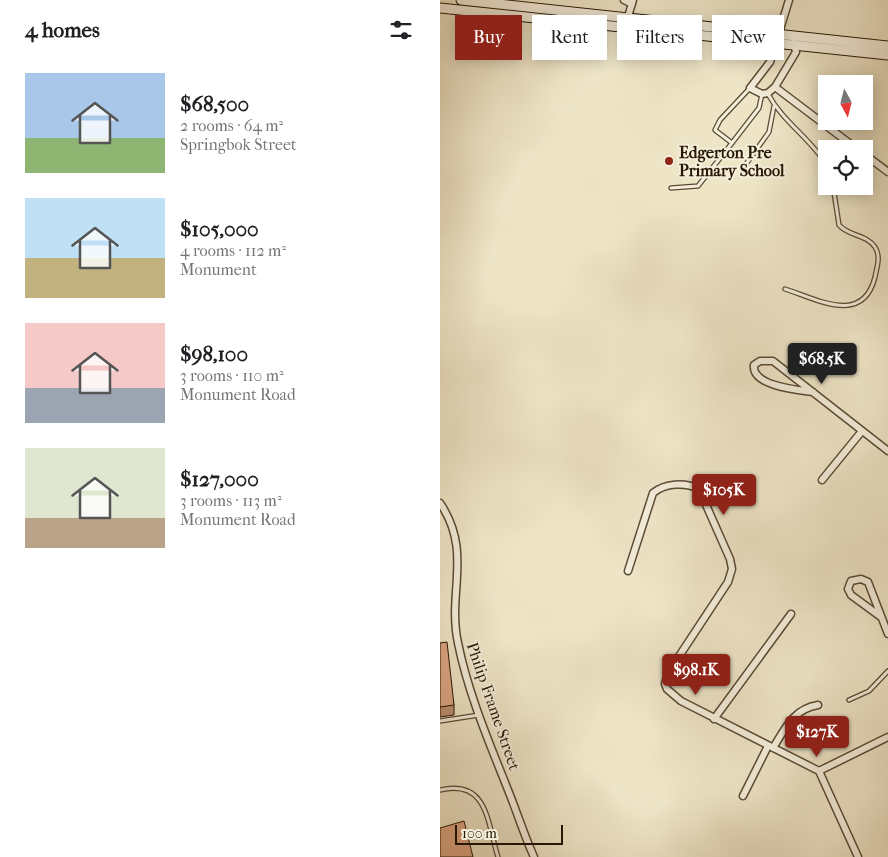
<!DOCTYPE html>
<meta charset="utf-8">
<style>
:root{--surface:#fff;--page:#f2f2f2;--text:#202124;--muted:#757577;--accent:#8f2418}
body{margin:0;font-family:"IM FELL French Canon",serif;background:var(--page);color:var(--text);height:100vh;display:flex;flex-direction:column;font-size:19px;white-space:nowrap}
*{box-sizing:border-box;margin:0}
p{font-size:16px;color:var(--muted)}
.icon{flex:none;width:28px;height:28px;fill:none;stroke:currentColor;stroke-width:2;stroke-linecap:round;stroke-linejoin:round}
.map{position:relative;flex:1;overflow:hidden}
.side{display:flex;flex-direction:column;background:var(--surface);width:440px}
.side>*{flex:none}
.top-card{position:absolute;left:15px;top:15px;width:358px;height:45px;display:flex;gap:10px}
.needle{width:32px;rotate:173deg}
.buttons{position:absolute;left:378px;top:75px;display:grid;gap:10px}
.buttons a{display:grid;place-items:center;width:55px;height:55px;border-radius:0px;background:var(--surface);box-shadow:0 2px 12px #0003;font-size:25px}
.scale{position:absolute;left:15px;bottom:12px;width:108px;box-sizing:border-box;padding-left:5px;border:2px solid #281703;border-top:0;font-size:14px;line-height:18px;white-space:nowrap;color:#281703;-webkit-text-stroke:4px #f4eedb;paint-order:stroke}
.price{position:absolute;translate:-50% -42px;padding:0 11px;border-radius:5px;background:var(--accent);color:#fff;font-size:16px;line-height:32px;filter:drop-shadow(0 1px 2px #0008)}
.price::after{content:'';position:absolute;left:50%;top:30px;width:15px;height:11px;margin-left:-8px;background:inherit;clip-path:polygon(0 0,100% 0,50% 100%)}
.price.active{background:#222;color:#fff}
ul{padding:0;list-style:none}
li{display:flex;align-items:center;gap:15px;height:125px;padding:0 25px}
li span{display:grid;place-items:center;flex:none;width:140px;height:100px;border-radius:0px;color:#555}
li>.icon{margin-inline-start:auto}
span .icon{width:60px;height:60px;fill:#fffc;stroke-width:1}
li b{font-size:21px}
h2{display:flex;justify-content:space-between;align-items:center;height:60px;padding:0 25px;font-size:21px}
.chip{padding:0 18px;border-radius:0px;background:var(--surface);box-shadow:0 2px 12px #0003;font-size:18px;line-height:45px}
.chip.active{background:var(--accent);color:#fff}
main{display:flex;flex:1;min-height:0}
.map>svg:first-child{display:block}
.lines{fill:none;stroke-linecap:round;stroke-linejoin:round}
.lane-casing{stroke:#5a4a34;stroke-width:5.5}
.street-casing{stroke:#5a4a34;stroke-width:9}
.secondary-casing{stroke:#281703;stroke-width:11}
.lane{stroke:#f4eedb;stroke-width:3}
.street{stroke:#f4eedb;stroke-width:6}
.secondary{stroke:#f4eedb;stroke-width:9}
.wall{fill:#bc8f71;stroke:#281703}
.building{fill:#dba683;stroke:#281703}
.poi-dot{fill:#8f2418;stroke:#f4eedb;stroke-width:2}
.labels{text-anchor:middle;stroke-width:4;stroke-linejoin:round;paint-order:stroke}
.poi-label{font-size:16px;font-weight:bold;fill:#281703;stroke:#f4eedb;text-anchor:start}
.street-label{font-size:16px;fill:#281703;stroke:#f4eedb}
</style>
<main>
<section class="side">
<h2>4 homes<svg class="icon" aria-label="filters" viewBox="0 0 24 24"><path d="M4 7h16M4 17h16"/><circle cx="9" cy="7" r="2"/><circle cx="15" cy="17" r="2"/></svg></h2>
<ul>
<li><span style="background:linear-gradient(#a9c7e8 65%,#8fb573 0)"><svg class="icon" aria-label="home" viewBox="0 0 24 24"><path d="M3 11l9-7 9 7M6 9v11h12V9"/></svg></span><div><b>$68,500</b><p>2 rooms · 64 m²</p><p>Springbok Street</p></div></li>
<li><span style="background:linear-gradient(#bfe0f5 60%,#c2b280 0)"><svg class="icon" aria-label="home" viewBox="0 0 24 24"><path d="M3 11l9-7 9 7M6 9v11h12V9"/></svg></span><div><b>$105,000</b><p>4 rooms · 112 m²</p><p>Monument</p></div></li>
<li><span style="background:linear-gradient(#f6c9c9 65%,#9aa5b1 0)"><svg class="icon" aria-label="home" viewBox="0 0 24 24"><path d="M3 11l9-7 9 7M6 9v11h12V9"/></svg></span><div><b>$98,100</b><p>3 rooms · 110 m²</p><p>Monument Road</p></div></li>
<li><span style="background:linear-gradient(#dfe7d0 70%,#b9a48a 0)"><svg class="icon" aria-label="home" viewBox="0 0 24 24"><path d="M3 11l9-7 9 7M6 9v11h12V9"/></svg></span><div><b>$127,000</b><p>3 rooms · 113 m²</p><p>Monument Road</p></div></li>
</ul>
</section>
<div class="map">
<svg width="448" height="857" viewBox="0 0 448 857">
<rect width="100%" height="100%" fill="#eee5c7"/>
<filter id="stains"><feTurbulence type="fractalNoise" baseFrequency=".004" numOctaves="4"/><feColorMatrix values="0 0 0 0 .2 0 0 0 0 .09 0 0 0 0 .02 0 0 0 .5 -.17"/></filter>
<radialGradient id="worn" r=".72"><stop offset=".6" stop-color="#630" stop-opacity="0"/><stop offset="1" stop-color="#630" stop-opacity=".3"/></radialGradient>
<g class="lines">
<!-- lane casing -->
<g class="lane-casing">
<path id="lane" d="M310,88L280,120L275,130L292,143L319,108L322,94
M328,94C343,122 370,138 386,164
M306,164L329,132L334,106
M231,188L258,186L292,143
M345,289C377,299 423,326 435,277C437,267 441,256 435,247C426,234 408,236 399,225L393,186
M409,700L429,691L448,671
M0,721L39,715
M0,790C48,779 47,822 58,857"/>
</g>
<!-- street casing -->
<g class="street-casing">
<path id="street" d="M184,0L192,4
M349,0L330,62L310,88L322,94L328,93L335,87L356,52L354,43
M187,20L193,0
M335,87L417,149
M424,154L448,172
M373,392C358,390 311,386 314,365L320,361H333L448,451
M382,480L422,431
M0,503C33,552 7,592 18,643C28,693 49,742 68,790C77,812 84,835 94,857
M188,571L213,493C225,483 245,482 259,489L290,559L292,569L288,582L228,673L225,684L227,689L241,701L379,771L418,857
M441,617L411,595L408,589L411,581L421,579L428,582L448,634
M274,719L351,614
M333,748C345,729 353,709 378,705
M379,771L448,737
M303,796L328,746"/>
</g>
<!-- secondary casing -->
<g class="secondary-casing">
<path id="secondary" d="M21,0L448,46
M0,8L448,55"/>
</g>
<!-- lane -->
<use href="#lane" class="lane"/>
<!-- street -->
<use href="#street" class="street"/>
<!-- secondary -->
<use href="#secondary" class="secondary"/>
</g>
<!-- wall -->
<path class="wall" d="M0,643L14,705V715L0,717Z"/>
<!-- building -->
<path class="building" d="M7,642L14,705L0,707V643Z
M24,821L33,857H0V828Z"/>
<!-- markers -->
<circle class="poi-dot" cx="229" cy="161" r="5"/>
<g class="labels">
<!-- poi labels -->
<g class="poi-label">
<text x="239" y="158">Edgerton Pre<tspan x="239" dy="18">Primary School</tspan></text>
</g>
<!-- street labels -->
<g class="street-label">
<text transform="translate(54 706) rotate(71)" y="6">Philip Frame Street</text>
</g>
</g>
<rect width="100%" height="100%" filter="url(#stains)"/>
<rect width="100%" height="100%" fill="url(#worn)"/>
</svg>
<div class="buttons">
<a><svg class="needle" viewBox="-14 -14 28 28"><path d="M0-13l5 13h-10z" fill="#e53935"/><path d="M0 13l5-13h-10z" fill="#757577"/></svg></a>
<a><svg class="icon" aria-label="locate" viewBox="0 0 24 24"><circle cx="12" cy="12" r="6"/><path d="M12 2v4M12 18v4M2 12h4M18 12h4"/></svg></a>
</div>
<div class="scale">100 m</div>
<b class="price active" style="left:382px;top:385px">$68.5K</b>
<b class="price" style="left:284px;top:516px">$105K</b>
<b class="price" style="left:256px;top:696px">$98.1K</b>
<b class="price" style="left:377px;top:758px">$127K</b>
<div class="top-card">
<a class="chip active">Buy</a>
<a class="chip">Rent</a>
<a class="chip">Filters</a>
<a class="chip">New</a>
</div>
</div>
</main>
